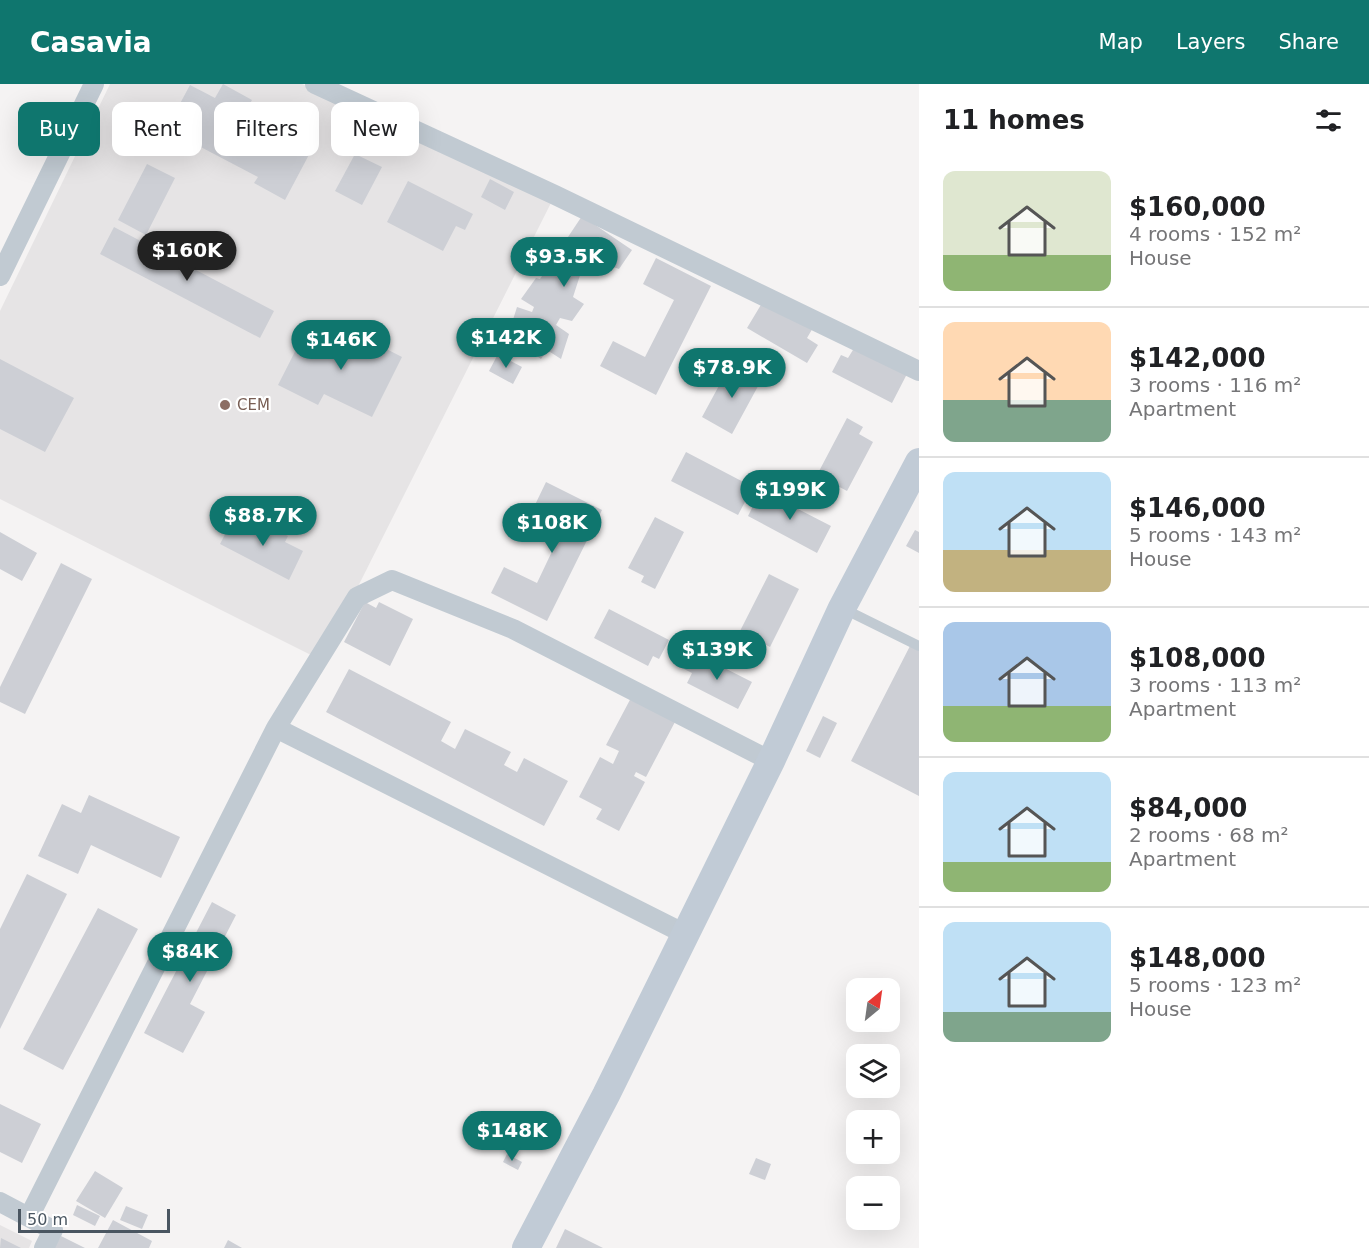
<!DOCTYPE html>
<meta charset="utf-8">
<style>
:root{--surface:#fff;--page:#f2f2f2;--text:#202124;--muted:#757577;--line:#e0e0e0;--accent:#0f766e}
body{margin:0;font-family:"DejaVu Sans",sans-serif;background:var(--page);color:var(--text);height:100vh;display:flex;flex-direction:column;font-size:22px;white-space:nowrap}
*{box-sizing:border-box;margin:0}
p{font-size:20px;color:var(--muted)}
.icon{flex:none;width:33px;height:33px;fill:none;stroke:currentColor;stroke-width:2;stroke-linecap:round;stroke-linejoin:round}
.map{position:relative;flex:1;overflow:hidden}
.sheet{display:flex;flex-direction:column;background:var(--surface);width:450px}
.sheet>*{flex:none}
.guide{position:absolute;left:18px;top:18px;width:570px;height:54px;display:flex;gap:12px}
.needle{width:39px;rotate:29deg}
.fabs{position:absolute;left:846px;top:894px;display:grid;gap:12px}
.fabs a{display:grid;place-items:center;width:54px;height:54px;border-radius:12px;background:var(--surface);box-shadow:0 6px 24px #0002;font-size:30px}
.scale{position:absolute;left:18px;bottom:15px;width:152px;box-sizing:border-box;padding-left:6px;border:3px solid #4a5661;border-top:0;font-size:16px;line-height:21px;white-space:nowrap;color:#4a5661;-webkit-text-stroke:4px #fff;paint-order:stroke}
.price{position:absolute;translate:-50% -51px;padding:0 14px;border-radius:21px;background:var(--accent);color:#fff;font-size:20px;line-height:39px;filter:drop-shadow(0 2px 3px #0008)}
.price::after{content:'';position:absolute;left:50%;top:36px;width:18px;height:14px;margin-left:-9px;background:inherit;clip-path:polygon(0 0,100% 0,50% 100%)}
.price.selected{background:#222;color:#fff}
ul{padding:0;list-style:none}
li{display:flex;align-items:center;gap:18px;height:150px;padding:0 24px}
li+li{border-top:2px solid var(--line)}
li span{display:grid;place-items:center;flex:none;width:168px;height:120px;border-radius:12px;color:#555}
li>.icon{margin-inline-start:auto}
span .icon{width:72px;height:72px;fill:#fffc;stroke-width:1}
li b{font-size:26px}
h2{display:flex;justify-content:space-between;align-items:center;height:72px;padding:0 24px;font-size:26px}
.chip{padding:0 21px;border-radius:12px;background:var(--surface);box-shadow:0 6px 24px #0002;font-size:21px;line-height:54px}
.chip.selected{background:var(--accent);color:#fff}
header{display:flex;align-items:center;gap:36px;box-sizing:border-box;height:84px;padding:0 30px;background:var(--accent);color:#fff}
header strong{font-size:28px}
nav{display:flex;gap:33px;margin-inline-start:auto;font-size:21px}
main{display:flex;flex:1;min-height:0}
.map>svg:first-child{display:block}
.education{fill:#e6e4e5}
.building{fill:#cdcfd5}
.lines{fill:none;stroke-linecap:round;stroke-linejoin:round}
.lane{stroke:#c1cad2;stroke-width:10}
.street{stroke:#c1cad2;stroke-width:20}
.secondary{stroke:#c1cbd6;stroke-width:28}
.education-dot{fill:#8d6e63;stroke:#fff;stroke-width:2}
.labels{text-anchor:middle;stroke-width:4.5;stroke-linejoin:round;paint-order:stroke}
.education-label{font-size:15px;fill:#785e54;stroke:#fff;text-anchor:start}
</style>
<header>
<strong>Casavia</strong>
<nav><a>Map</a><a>Layers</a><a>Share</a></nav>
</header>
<main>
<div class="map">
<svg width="919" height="1164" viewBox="0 0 919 1164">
<rect width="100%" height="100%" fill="#f5f3f3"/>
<!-- education -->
<path class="education" d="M110,0H302L555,111L321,576L0,415V227Z
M0,1141L32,1157L29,1164H0Z"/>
<!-- building -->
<path class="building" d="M223,0L252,16L237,43L249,48L263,21L292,36L285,51L312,65L285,116L254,99L258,93L195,60L190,68L162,53L190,1L215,14Z
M355,70L382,83L362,121L335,107Z
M147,80L175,94L146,151L118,136Z
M490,95L514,108L505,126L481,113Z
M408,97L473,130L465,146L456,142L443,167L387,138Z
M582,132L632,166L619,185L588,174L584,179L573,213L584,220L572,237L560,234L556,241L569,250L561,275L547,266L541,275L517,258L520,249L511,242L517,223L532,228L534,223L521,215L536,194L540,195Z
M114,143L274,227L260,254L100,170Z
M656,174L711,202L656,311L600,282L613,257L645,273L674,216L643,200Z
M765,214L814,242L807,254L818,261L807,279L747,244Z
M307,244L347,264L355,249L402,273L372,333L324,310L318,321L278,301Z
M856,261L908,288L892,319L832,288L841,271L848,274Z
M498,270L522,283L513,300L489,287Z
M0,275L74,314L45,368L0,345Z
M744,283L763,293L732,350L702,333L728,285L739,291Z
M847,334L863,343L859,350L873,358L847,407L817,391Z
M686,368L753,403L738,431L671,397Z
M546,398L602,426L547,537L491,509L504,483L537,499L565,440L533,425Z
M761,406L831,442L817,469L748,432Z
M234,433L252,442L256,436L288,452L285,458L303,467L289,496L220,460Z
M655,433L684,448L655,505L641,498L644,492L628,484Z
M915,446L919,448V469L906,462Z
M0,448L37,469L22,497L0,485Z
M61,479L92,495L25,630L0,618V603Z
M769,490L799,505L770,563L740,547Z
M365,518L376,524L379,518L413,535L390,582L344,558Z
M609,525L669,556L659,575L653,572L648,582L594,554Z
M910,562L919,567V712L851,677Z
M693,568L752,598L738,625L687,599L692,589L684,585Z
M349,585L451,638L441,657L455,665L465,645L511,668L504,681L517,688L524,674L568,697L544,742L326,628Z
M632,612L676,636L646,693L636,688L634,692L645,698L619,747L596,735L602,725L579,713L600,673L613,680L619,667L606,661Z
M823,632L837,639L820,674L806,667Z
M89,711L180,753L161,794L91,761L78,790L38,772L62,720L81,729Z
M27,790L67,810L0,945V845Z
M212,818L236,831L190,920L205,928L183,969L144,949Z
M98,824L138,845L63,986L23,965Z
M0,1020L41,1040L22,1079L0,1068Z
M507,1070L522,1078L518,1086L503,1078Z
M756,1074L771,1080L765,1096L749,1090Z
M95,1087L123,1104L105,1134L76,1117Z
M77,1121L100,1132L95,1142L73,1131Z
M126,1122L148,1131L142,1145L120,1136Z
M113,1136L152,1157L149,1164H98Z
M565,1145L603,1164H556Z
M61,1152L85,1164H54Z
M1,1154L21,1164H0Z
M228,1156L242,1164H224Z"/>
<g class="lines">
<!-- lane -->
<path class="lane" d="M842,524L919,562"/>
<!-- street -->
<path class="street" d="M315,0L555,111L919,287
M0,192L94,0
M276,644L357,513L392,496L513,545L771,677
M0,1118L53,1146L44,1164
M29,1133L276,644L685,850"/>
<!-- secondary -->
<path class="secondary" d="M526,1164L606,1011L771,677L842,524L919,378"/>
</g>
<!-- markers -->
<circle class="education-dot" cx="225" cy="321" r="6"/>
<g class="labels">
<!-- education labels -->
<g class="education-label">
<text x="237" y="326">CEM</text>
</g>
</g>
</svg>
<div class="fabs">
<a><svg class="needle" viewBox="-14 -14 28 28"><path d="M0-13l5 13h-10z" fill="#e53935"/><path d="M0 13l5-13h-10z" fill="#757577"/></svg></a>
<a><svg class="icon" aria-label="layers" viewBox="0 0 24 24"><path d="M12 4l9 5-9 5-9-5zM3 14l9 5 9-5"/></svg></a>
<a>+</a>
<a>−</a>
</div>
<div class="scale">50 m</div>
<b class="price selected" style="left:187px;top:198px">$160K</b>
<b class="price" style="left:564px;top:204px">$93.5K</b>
<b class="price" style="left:506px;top:285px">$142K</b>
<b class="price" style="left:341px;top:287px">$146K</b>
<b class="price" style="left:732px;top:315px">$78.9K</b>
<b class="price" style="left:790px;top:437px">$199K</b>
<b class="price" style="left:263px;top:463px">$88.7K</b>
<b class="price" style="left:552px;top:470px">$108K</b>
<b class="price" style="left:717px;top:597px">$139K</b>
<b class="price" style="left:190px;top:899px">$84K</b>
<b class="price" style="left:512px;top:1078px">$148K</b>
<div class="guide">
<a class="chip selected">Buy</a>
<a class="chip">Rent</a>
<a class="chip">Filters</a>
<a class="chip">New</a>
</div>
</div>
<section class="sheet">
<h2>11 homes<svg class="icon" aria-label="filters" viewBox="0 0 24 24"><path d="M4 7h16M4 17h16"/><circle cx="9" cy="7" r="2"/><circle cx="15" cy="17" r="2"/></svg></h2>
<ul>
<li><span style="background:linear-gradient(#dfe7d0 70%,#8fb573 0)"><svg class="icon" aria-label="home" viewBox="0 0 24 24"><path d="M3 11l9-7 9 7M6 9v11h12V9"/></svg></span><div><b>$160,000</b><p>4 rooms · 152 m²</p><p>House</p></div></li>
<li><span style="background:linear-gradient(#ffd9b3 65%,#7fa58c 0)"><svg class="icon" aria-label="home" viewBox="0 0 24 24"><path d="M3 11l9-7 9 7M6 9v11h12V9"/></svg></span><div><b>$142,000</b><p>3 rooms · 116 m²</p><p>Apartment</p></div></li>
<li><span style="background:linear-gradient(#bfe0f5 65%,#c2b280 0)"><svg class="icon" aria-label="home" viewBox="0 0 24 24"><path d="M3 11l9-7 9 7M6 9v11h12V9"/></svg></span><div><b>$146,000</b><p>5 rooms · 143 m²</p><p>House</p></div></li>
<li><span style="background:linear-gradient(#a9c7e8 70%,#8fb573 0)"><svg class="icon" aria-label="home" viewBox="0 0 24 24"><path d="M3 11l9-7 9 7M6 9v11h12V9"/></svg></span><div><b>$108,000</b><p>3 rooms · 113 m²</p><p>Apartment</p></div></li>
<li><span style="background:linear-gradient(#bfe0f5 75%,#8fb573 0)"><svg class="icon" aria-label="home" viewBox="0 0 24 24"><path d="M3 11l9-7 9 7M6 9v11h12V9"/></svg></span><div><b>$84,000</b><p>2 rooms · 68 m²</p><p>Apartment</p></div></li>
<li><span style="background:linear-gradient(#bfe0f5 75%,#7fa58c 0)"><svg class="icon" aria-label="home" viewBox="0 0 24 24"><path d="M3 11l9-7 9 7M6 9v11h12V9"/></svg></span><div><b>$148,000</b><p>5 rooms · 123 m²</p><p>House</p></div></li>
</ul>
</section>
</main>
